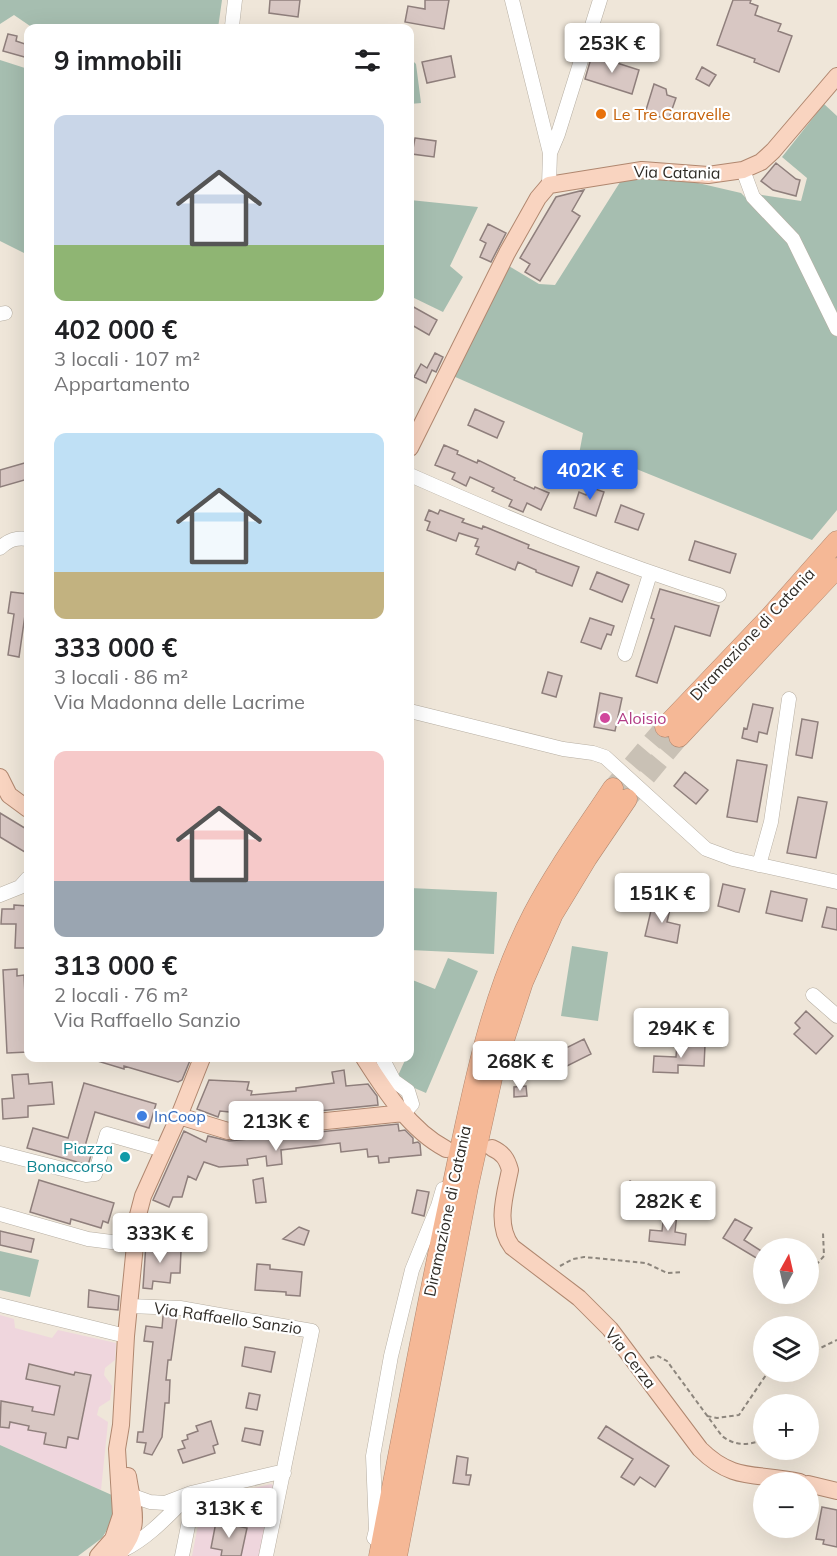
<!DOCTYPE html>
<html lang="it">
<meta charset="utf-8">
<style>
:root{--surface:#fff;--page:#f2f2f2;--text:#202124;--muted:#757577;--accent:#2563eb}
body{margin:0;font-family:Mulish,sans-serif;background:var(--page);color:var(--text);height:100vh;display:flex;flex-direction:column;font-size:22px;white-space:nowrap}
*{box-sizing:border-box;margin:0}
p{font-size:20px;color:var(--muted)}
.icon{flex:none;width:33px;height:33px;fill:none;stroke:currentColor;stroke-width:2;stroke-linecap:round;stroke-linejoin:round}
.map{position:relative;flex:1;overflow:hidden}
.sheet{position:absolute;left:24px;top:24px;width:390px;height:1038px;display:flex;flex-direction:column;background:var(--surface);border-radius:12px;box-shadow:0 6px 24px #0002}
.sheet>*{flex:none}
.needle{width:39px;rotate:8deg}
.controls{position:absolute;left:753px;top:1238px;display:grid;gap:12px}
.controls a{display:grid;place-items:center;width:66px;height:66px;border-radius:50%;background:var(--surface);box-shadow:0 6px 24px #0002;font-size:30px}
.price{position:absolute;translate:-50% -51px;padding:0 14px;border-radius:6px;background:#fff;color:#222;font-size:20px;line-height:39px;filter:drop-shadow(0 2px 3px #0008)}
.price::after{content:'';position:absolute;left:50%;top:36px;width:18px;height:14px;margin-left:-9px;background:inherit;clip-path:polygon(0 0,100% 0,50% 100%)}
.price.on{background:var(--accent);color:#fff}
ul{padding:0;list-style:none}
li{display:grid;align-content:center;gap:12px;height:318px;padding:0 30px}
li span{display:grid;place-items:center;height:186px;border-radius:12px;color:#555}
li>.icon{margin-inline-start:auto}
span .icon{width:108px;height:108px;fill:#fffc;stroke-width:1}
li b{font-size:26px}
h2{display:flex;justify-content:space-between;align-items:center;height:72px;padding:0 30px;font-size:26px}
.map>svg:first-child{display:block}
.education{fill:#efd6dd}
.green{fill:#a6beb0}
.building{fill:#d8c7c3;stroke:#8f7f7c;stroke-width:1.5}
.lines{fill:none;stroke-linecap:round;stroke-linejoin:round}
.highway-tunnel{stroke:#c9c1b5;stroke-width:20;stroke-dasharray:20 10;stroke-linecap:butt}
.minor-casing{stroke:#b6aea2;stroke-width:15}
.major-casing{stroke:#b0876f;stroke-width:18}
.highway-casing{stroke:#b0876f;stroke-width:21}
.path{stroke:#8d867d;stroke-width:2;stroke-dasharray:4.5 3;stroke-linecap:butt}
.minor{stroke:#fff;stroke-width:14}
.major{stroke:#f9d4c0;stroke-width:16}
.highway{stroke:#f5b896;stroke-width:20}
.food-dot{fill:#e8710a;stroke:#fff;stroke-width:2}
.hotel-dot{fill:#d1479c;stroke:#fff;stroke-width:2}
.shop-dot{fill:#3f7fe0;stroke:#fff;stroke-width:2}
.culture-dot{fill:#0f9aa8;stroke:#fff;stroke-width:2}
.labels{text-anchor:middle;stroke-width:4.5;stroke-linejoin:round;paint-order:stroke}
.food-label{font-size:16px;fill:#c56008;stroke:#fff;text-anchor:start}
.street-label{font-size:16px;fill:#2f2b26;stroke:#fff}
.hotel-label{font-size:16px;fill:#b23c85;stroke:#fff;text-anchor:start}
.shop-label{font-size:16px;fill:#366cbe;stroke:#fff;text-anchor:start}
.culture-label{font-size:16px;fill:#0d838f;stroke:#fff;text-anchor:end}
</style>
<div class="map">
<svg width="837" height="1556" viewBox="0 0 837 1556">
<rect width="100%" height="100%" fill="#efe6d9"/>
<!-- education -->
<path class="education" d="M0,1315L14,1319L15,1328L52,1338L58,1330L116,1343L115,1360L105,1368L104,1375L112,1386L110,1400L99,1407L97,1415L108,1422L101,1490L0,1445Z
M271,1484L273,1485L259,1556H192L203,1500Z"/>
<!-- green -->
<path class="green" d="M0,0H222L218,28H33L14,15L0,24Z
M410,58L416,64L421,103L410,104Z
M0,60L28,69V255L0,241Z
M824,104L837,116V318L756,194L801,201L807,178L782,157Z
M655,176L698,183L741,193L790,242L837,337V510L812,540L624,464L617,481L577,465L583,433L453,376L507,265L539,284L555,285L622,179Z
M410,200L478,207L450,266L463,277L443,312L410,296Z
M410,888L497,892L494,954L410,950Z
M572,946L608,952L598,1021L561,1016Z
M448,958L478,971L426,1093L396,1080L406,1058H410V979L435,989Z
M0,1251L39,1260L30,1297L0,1290Z
M0,1445L114,1496L113,1520L102,1538L78,1556H0Z"/>
<!-- building -->
<path class="building" d="M270,0H300L298,17L269,13Z
M425,0H449L444,29L405,22L408,6L425,9Z
M733,0H751L750,3L758,6L755,15L781,24L778,31L792,36L779,72L754,62L755,59L717,45Z
M8,34L17,36L16,41L28,45V58L3,51Z
M592,55L639,70L632,94L585,79Z
M451,56L455,77L427,83L422,62Z
M702,67L716,75L709,86L696,79Z
M654,84L666,89L667,95L676,98L669,118L653,116L646,110Z
M415,138L436,141L434,157L412,154Z
M776,163L796,179L800,180L796,196L773,190L761,181Z
M584,190L572,211L580,216L540,281L525,272L530,264L520,258L556,197Z
M488,224L506,233L491,262L480,257L486,243L480,240Z
M410,305L437,320L429,335L410,324Z
M435,353L443,357L436,372L432,370L426,383L414,377L421,364L427,368Z
M475,409L504,422L497,438L468,425Z
M444,445L458,451L457,454L477,463L478,460L515,478L514,480L534,489L535,487L549,493L541,510L527,503L523,512L509,506L512,500L492,491L494,488L470,477L466,486L452,479L455,473L435,465Z
M28,462V479L0,487V470Z
M558,468L573,474L569,483L554,478Z
M589,487L604,492L596,516L574,508L579,492L586,495Z
M621,505L644,514L638,530L615,522Z
M429,510L438,514L440,510L464,519L462,522L482,529L483,526L529,545L528,548L579,567L572,586L536,572V570L518,562L515,570L476,554L479,547L475,546L478,539L459,533L456,541L427,530L430,522L425,520Z
M695,541L736,554L730,573L689,560Z
M597,572L629,585L622,602L590,589Z
M660,589L719,606L710,636L675,626L657,683L636,676L654,619L651,618Z
M11,592L28,594L19,657L8,655L14,614L8,613Z
M590,618L614,626L611,635L607,634L601,649L581,642Z
M548,672L562,676L556,697L542,693Z
M600,693L622,698L615,731L594,727Z
M753,704L773,708L767,734L759,732L757,742L742,738L744,728L747,729Z
M802,719L818,722L812,758L796,755Z
M737,760L767,765L757,822L727,817Z
M685,772L708,790L696,804L674,786Z
M798,797L827,802L816,858L787,853Z
M0,813L28,830V854L0,837Z
M723,884L745,889L739,912L718,906Z
M771,891L807,899L802,921L766,913Z
M653,902L671,905L667,922L680,925L677,943L645,936Z
M14,905L28,906V948H15L16,924H1L2,909H14Z
M827,907L837,909V930L822,927Z
M17,969V976L24,975L28,1052L7,1053L3,970Z
M806,1011L833,1036L816,1054L794,1034L800,1028L795,1023Z
M584,1039L591,1054L545,1077L538,1062Z
M677,1044L705,1045L704,1066L678,1065V1073L653,1072L654,1056L676,1057Z
M94,1058H191L182,1080L178,1082L124,1066V1069L94,1060Z
M344,1070L346,1086L368,1084L377,1096L378,1105L249,1118V1114L220,1111L218,1117L197,1109L209,1080L249,1082L247,1090L252,1091L251,1095L296,1091V1088L334,1083L332,1072Z
M28,1074L29,1084L52,1082L54,1104L28,1106V1117L3,1119L2,1099L14,1098L12,1075Z
M84,1083L156,1104L149,1128L95,1112L85,1146L93,1149L88,1165L27,1148L33,1128L68,1138Z
M526,1086L527,1096L514,1097V1087Z
M398,1124L399,1131L405,1130L413,1138V1143L418,1142L420,1144L421,1155L389,1158V1162L379,1163L378,1156L368,1157L367,1149L341,1152L340,1143L281,1150L282,1164L267,1166L266,1156L247,1159L248,1165L219,1167L204,1162L196,1180L188,1176L182,1197H173L169,1207L153,1200L184,1131L206,1142L208,1136L229,1141Z
M263,1178L266,1202L256,1203L253,1180Z
M39,1180L114,1203L108,1223L103,1221L101,1228L71,1219L70,1224L30,1212Z
M630,1181L640,1187L632,1198L623,1192Z
M417,1190L429,1192L424,1216L412,1213Z
M664,1213L677,1214L675,1232L686,1234L685,1245L649,1241L650,1230L662,1231Z
M735,1219L752,1228L744,1240L763,1252L758,1259L723,1238Z
M299,1227L309,1231L304,1245L283,1239Z
M0,1231L34,1239L31,1252L0,1245Z
M146,1243L170,1244V1250L181,1251L180,1273H171L170,1283L153,1281L152,1289L143,1288Z
M257,1264L270,1265V1269L302,1272L300,1296L286,1295V1292L255,1290Z
M89,1290L119,1296L118,1310L88,1307Z
M163,1316L177,1317L171,1360H168L166,1380H170L169,1403H165L162,1437L152,1455L144,1453L146,1443L137,1442L138,1432H143L153,1342L144,1341L146,1326L162,1328Z
M245,1347L275,1352L271,1372L242,1366Z
M29,1364L74,1375L75,1372L91,1375L78,1439L68,1437L66,1448L44,1444L46,1433L28,1430L29,1426L10,1422L9,1428L0,1427L1,1401L33,1407L32,1411L54,1415L60,1386L26,1379Z
M249,1393L260,1395L257,1410L246,1408Z
M211,1421L218,1444L213,1446L215,1453L183,1463L178,1450L185,1448L182,1441L188,1439L187,1435L198,1431L196,1426Z
M606,1426L669,1466L655,1487L640,1477L634,1485L621,1477L633,1459L598,1438Z
M245,1428L263,1431L260,1445L242,1441Z
M457,1456L468,1458L466,1475H471L469,1485L453,1483Z
M822,1507L837,1510V1547L823,1544L824,1540L816,1539Z
M216,1522L247,1528L241,1556H221L222,1550L211,1548Z"/>
<g class="lines">
<!-- highway-tunnel -->
<path class="highway-tunnel" d="M613,788L665,727
M627,799L679,737"/>
<!-- minor casing -->
<g class="minor-casing">
<path id="minor" d="M512,0L550,153L549,185
M232,26L235,0
M550,153L558,134L600,0
M743,170L753,197L793,239L837,329
M0,314L5,313
M410,475C512,520 612,562 719,595
M0,548C9,540 16,537 28,539
M625,654L650,574
M410,711L563,749L593,753L605,757L706,849L733,859L837,882
M759,865L771,822L789,699
M0,895L20,887L28,878
M813,995L837,1016
M382,1058L394,1081L408,1091L412,1104L404,1113
M0,1153L86,1175L95,1174L107,1134L163,1150
M0,1214L88,1239L135,1245
M0,1305L126,1336
M129,1306L180,1308L312,1331L266,1556
M124,1500L136,1497L150,1502L165,1503L191,1493L276,1473H284
M374,1538L376,1530L373,1456L391,1356L412,1270L438,1206L443,1189
M121,1551C146,1540 168,1516 187,1497
M182,1556L193,1501L191,1493"/>
</g>
<!-- major casing -->
<g class="major-casing">
<path id="major" d="M410,448L507,253L538,198L549,185L642,170L708,175L743,170L761,162L773,151L837,76
M0,777L9,795L28,809
M364,1058C385,1091 410,1130 446,1149
M179,1116L228,1131L404,1113
M492,1148C503,1153 507,1159 510,1170C505,1195 495,1225 512,1247L579,1298L610,1329L700,1449C734,1483 758,1472 800,1482
M808,1484L837,1491
M98,1556L113,1539L121,1515L117,1449L121,1425L126,1336L138,1215L143,1196L179,1116L202,1058
M116,1556C143,1530 133,1509 128,1476"/>
</g>
<!-- highway casing -->
<g class="highway-casing">
<path id="highway" d="M665,727L768,619L837,541
M679,737L837,568
M379,1556C403,1431 426,1307 453,1183C472,1092 490,997 533,914C556,870 586,829 613,788
M397,1556L468,1187L493,1074L523,982L553,914L587,858L627,799"/>
</g>
<!-- path -->
<path class="path" d="M774,1243L780,1248
M816,1265L824,1256L823,1233
M560,1266L573,1259L584,1257L646,1263L667,1273L683,1272
M808,1269L815,1272
M808,1354L837,1340
M650,1358L658,1356L667,1361L722,1436C735,1446 749,1446 764,1439
M707,1416L717,1418L739,1415L768,1372L776,1371"/>
<!-- minor -->
<use href="#minor" class="minor"/>
<!-- major -->
<use href="#major" class="major"/>
<!-- highway -->
<use href="#highway" class="highway"/>
</g>
<!-- markers -->
<circle class="food-dot" cx="601" cy="114" r="6"/>
<circle class="hotel-dot" cx="605" cy="718" r="6"/>
<circle class="shop-dot" cx="142" cy="1116" r="6"/>
<circle class="culture-dot" cx="125" cy="1157" r="6"/>
<g class="labels">
<!-- food labels -->
<g class="food-label">
<text x="613" y="120">Le Tre Caravelle</text>
</g>
<!-- street labels -->
<g class="street-label">
<text transform="translate(677 172) rotate(1)" y="6">Via Catania</text>
<text transform="translate(752 634) rotate(-47)" y="6">Diramazione di Catania</text>
<text transform="translate(447 1211) rotate(-78)" y="6">Diramazione di Catania</text>
<text transform="translate(228 1318) rotate(8)" y="6">Via Raffaello Sanzio</text>
<text transform="translate(631 1358) rotate(52)" y="6">Via Cerza</text>
</g>
<!-- hotel labels -->
<g class="hotel-label">
<text x="617" y="724">Aloisio</text>
</g>
<!-- shop labels -->
<g class="shop-label">
<text x="154" y="1122">InCoop</text>
</g>
<!-- culture labels -->
<g class="culture-label">
<text x="113" y="1154">Piazza<tspan x="113" dy="18">Bonaccorso</tspan></text>
</g>
</g>
</svg>
<div class="controls">
<a><svg class="needle" viewBox="-14 -14 28 28"><path d="M0-13l5 13h-10z" fill="#e53935"/><path d="M0 13l5-13h-10z" fill="#757577"/></svg></a>
<a><svg class="icon" aria-label="layers" viewBox="0 0 24 24"><path d="M12 4l9 5-9 5-9-5zM3 14l9 5 9-5"/></svg></a>
<a>+</a>
<a>−</a>
</div>
<b class="price" style="left:612px;top:74px">253K €</b>
<b class="price on" style="left:590px;top:501px">402K €</b>
<b class="price" style="left:662px;top:924px">151K €</b>
<b class="price" style="left:681px;top:1059px">294K €</b>
<b class="price" style="left:520px;top:1092px">268K €</b>
<b class="price" style="left:276px;top:1152px">213K €</b>
<b class="price" style="left:668px;top:1232px">282K €</b>
<b class="price" style="left:160px;top:1264px">333K €</b>
<b class="price" style="left:229px;top:1539px">313K €</b>
<section class="sheet">
<h2>9 immobili<svg class="icon" aria-label="filters" viewBox="0 0 24 24"><path d="M4 7h16M4 17h16"/><circle cx="9" cy="7" r="2"/><circle cx="15" cy="17" r="2"/></svg></h2>
<ul>
<li><span style="background:linear-gradient(#c9d6e8 70%,#8fb573 0)"><svg class="icon" aria-label="home" viewBox="0 0 24 24"><path d="M3 11l9-7 9 7M6 9v11h12V9"/></svg></span><div><b>402 000 €</b><p>3 locali · 107 m²</p><p>Appartamento</p></div></li>
<li><span style="background:linear-gradient(#bfe0f5 75%,#c2b280 0)"><svg class="icon" aria-label="home" viewBox="0 0 24 24"><path d="M3 11l9-7 9 7M6 9v11h12V9"/></svg></span><div><b>333 000 €</b><p>3 locali · 86 m²</p><p>Via Madonna delle Lacrime</p></div></li>
<li><span style="background:linear-gradient(#f6c9c9 70%,#9aa5b1 0)"><svg class="icon" aria-label="home" viewBox="0 0 24 24"><path d="M3 11l9-7 9 7M6 9v11h12V9"/></svg></span><div><b>313 000 €</b><p>2 locali · 76 m²</p><p>Via Raffaello Sanzio</p></div></li>
</ul>
</section>
</div>
